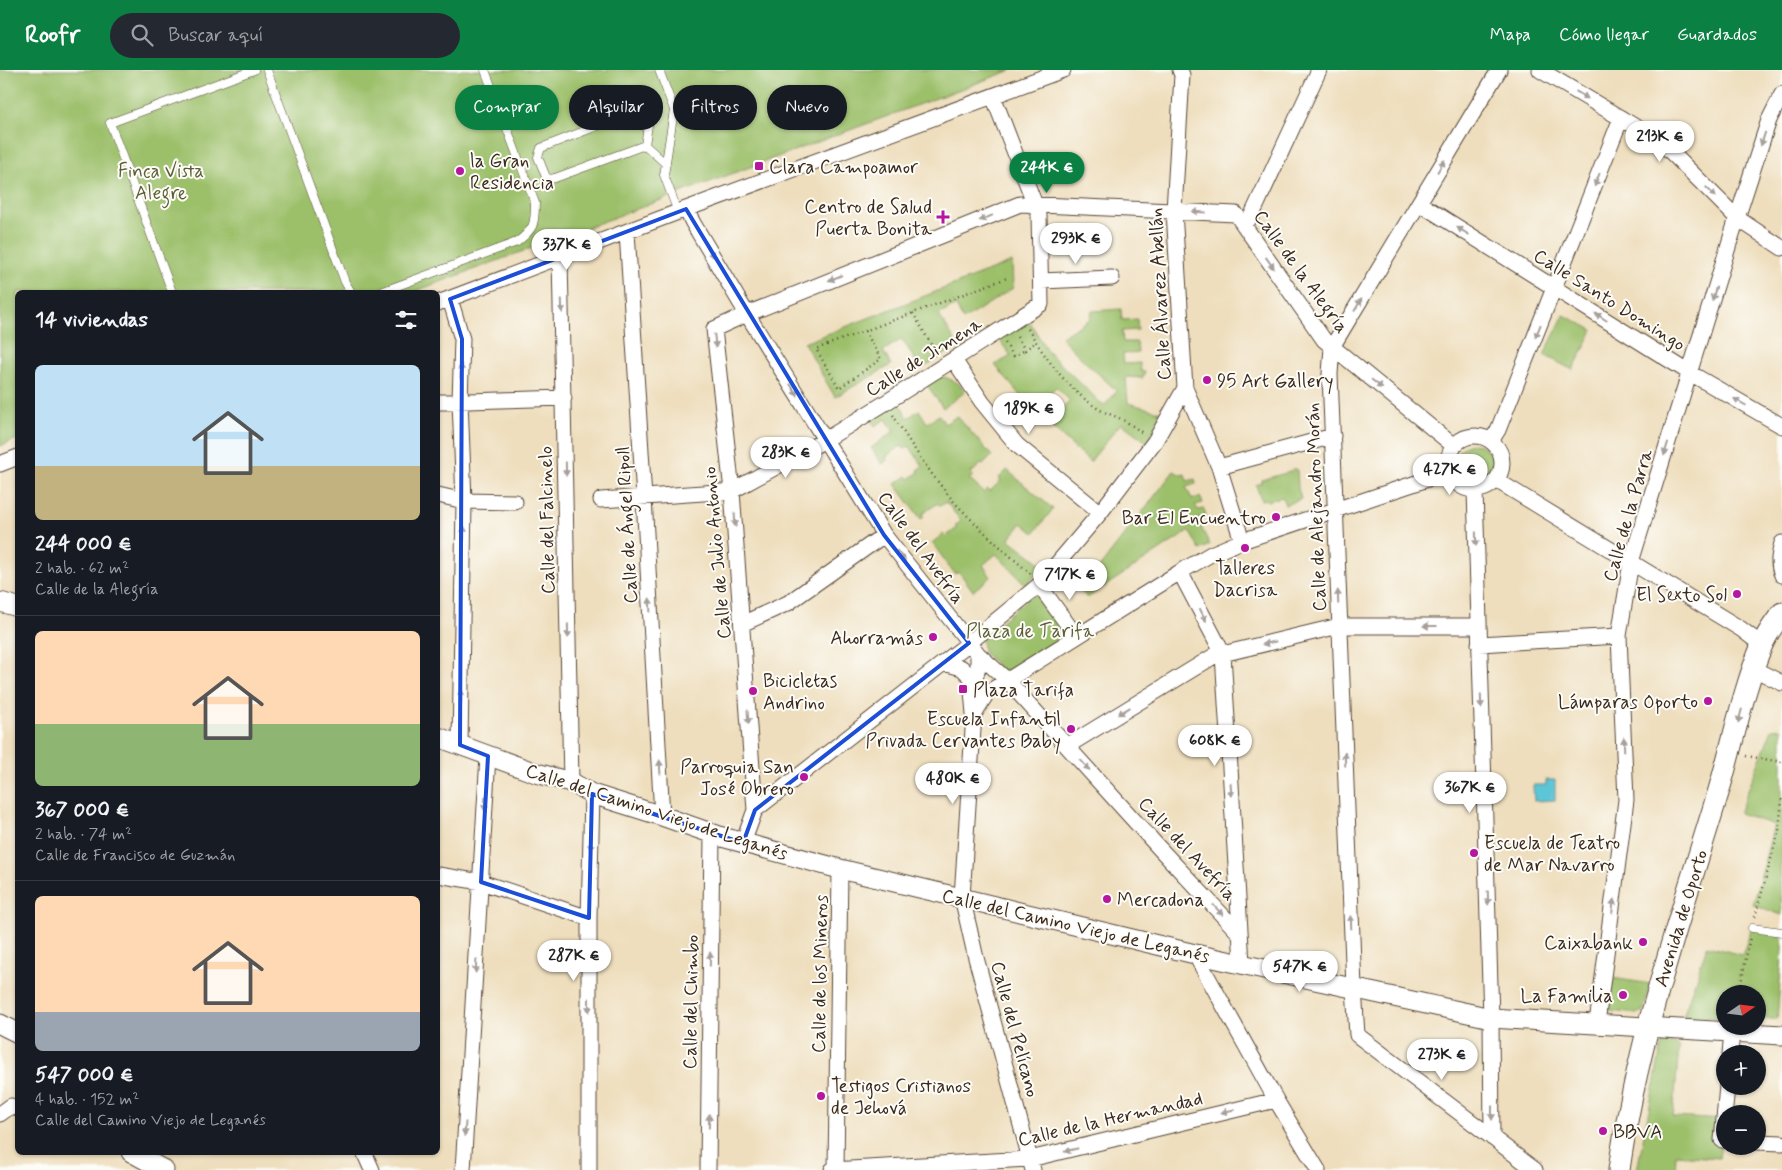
<!DOCTYPE html>
<html lang="es">
<meta charset="utf-8">
<style>
:root{--surface:#171b24;--page:#242831;--text:#f1f3f6;--muted:#9ea1a6;--line:#363941;--accent:#0b8043}
body{margin:0;font-family:Mynerve,sans-serif;background:var(--page);color:var(--text);height:100vh;display:flex;flex-direction:column;font-size:19px;white-space:nowrap}
*{box-sizing:border-box;margin:0}
p{font-size:16px;color:var(--muted)}
.icon{flex:none;width:28px;height:28px;fill:none;stroke:currentColor;stroke-width:2;stroke-linecap:round;stroke-linejoin:round}
.map{position:relative;flex:1;overflow:hidden}
.panel{position:absolute;left:15px;top:220px;width:425px;height:865px;display:flex;flex-direction:column;background:var(--surface);border-radius:8px;box-shadow:0 1px 4px #0004}
.panel>*{flex:none}
.top-card{position:absolute;left:455px;top:15px;width:475px;height:45px;display:flex;gap:10px}
.needle{width:32px;rotate:76deg}
.tools{position:absolute;left:1716px;top:915px;display:grid;gap:10px}
.tools a{display:grid;place-items:center;width:50px;height:50px;border-radius:50%;background:var(--surface);box-shadow:0 1px 4px #0004;font-size:25px}
.price{position:absolute;translate:-50% -42px;padding:0 11px;border-radius:18px;background:#fff;color:#222;font-size:16px;line-height:32px;filter:drop-shadow(0 1px 2px #0008)}
.price::after{content:'';position:absolute;left:50%;top:30px;width:15px;height:11px;margin-left:-8px;background:inherit;clip-path:polygon(0 0,100% 0,50% 100%)}
.price.active{background:var(--accent);color:#fff}
ul{padding:0;list-style:none}
li{display:grid;align-content:center;gap:10px;height:265px;padding:0 20px}
li+li{border-top:1px solid var(--line)}
li span{display:grid;place-items:center;height:155px;border-radius:8px;color:#555}
li>.icon{margin-inline-start:auto}
span .icon{width:90px;height:90px;fill:#fffc;stroke-width:1}
li b{font-size:21px}
h2{display:flex;justify-content:space-between;align-items:center;height:60px;padding:0 20px;font-size:21px}
.pill{padding:0 18px;border-radius:22px;background:var(--surface);box-shadow:0 1px 4px #0004;font-size:18px;line-height:45px}
.pill.active{background:var(--accent);color:#fff}
header{display:flex;align-items:center;gap:30px;box-sizing:border-box;height:70px;padding:0 25px;background:var(--accent);color:#fff}
header strong{font-size:24px}
nav{display:flex;gap:28px;margin-inline-start:auto;font-size:18px}
.search{width:350px;height:45px;background:var(--page);display:flex;align-items:center;gap:12px;box-sizing:border-box;padding:0 18px;border-radius:28px;color:var(--muted);font-size:19px}
.map>svg:first-child{display:block}
.green{fill:#9cc06a;stroke:#6c7544}
.water{fill:#5bc5d6;stroke:#4b787a}
.lines{fill:none;stroke-linecap:round;stroke-linejoin:round}
.service-casing{stroke:#564536;stroke-width:9}
.minor-casing{stroke:#564536;stroke-width:17}
.tertiary-casing{stroke:#564536;stroke-width:21}
.secondary-casing{stroke:#564536;stroke-width:23}
.path{stroke:#564536;stroke-width:2.5;stroke-dasharray:1 4;stroke-linecap:butt}
.service{stroke:#fff;stroke-width:8}
.minor{stroke:#fff;stroke-width:15}
.tertiary{stroke:#fff;stroke-width:19}
.secondary{stroke:#fff;stroke-width:21}
.oneway{fill:#a79f9a}
.marked{fill:none;stroke:#1d4ed8;stroke-width:4;stroke-linejoin:round}
.poi-dot{fill:#b5179e;stroke:#fdfcf7;stroke-width:2}
.labels{text-anchor:middle;stroke-width:4;stroke-linejoin:round;paint-order:stroke}
.poi-label{font-size:19px;fill:#3b2a1e;stroke:#fdfcf7;text-anchor:start}
.park-label{font-size:19px;fill:#5d5e39;stroke:#fdfcf7}
.street-label{font-size:19px;fill:#3b2a1e;stroke:#fdfcf7}
</style>
<header>
<strong>Roofr</strong>
<div class="search"><svg class="icon" aria-label="search" viewBox="0 0 24 24"><circle cx="10" cy="10" r="6"/><path d="M15 15l6 6"/></svg>Buscar aquí</div>
<nav><a>Mapa</a><a>Cómo llegar</a><a>Guardados</a></nav>
</header>
<div class="map">
<svg width="1782" height="1100" viewBox="0 0 1782 1100">
<rect width="100%" height="100%" fill="#fdfcf7"/>
<filter id="ink" filterUnits="userSpaceOnUse"><feTurbulence type="fractalNoise" baseFrequency=".02" numOctaves="2"/><feDisplacementMap in="SourceGraphic" scale="10" xChannelSelector="R" yChannelSelector="G"/><feConvolveMatrix kernelMatrix="1 2 1 2 8 2 1 2 1" color-interpolation-filters="sRGB"/></filter>
<filter id="wash" filterUnits="userSpaceOnUse"><feTurbulence type="fractalNoise" baseFrequency=".0096" numOctaves="4" result="noise"/><feDisplacementMap in="SourceGraphic" scale="20" xChannelSelector="R" yChannelSelector="G"/><feGaussianBlur stdDeviation="1.12" result="paint"/><feColorMatrix in="noise" values="0 0 0 0 0 0 0 0 0 0 0 0 0 0 0 0 0 1.4 0 .05"/><feComposite in="paint" operator="in"/></filter>
<g filter="url(#wash)">
<rect width="100%" height="100%" fill="#eedebd"/>
<!-- green -->
<path class="green" d="M0,0H1012L413,222H18L17,369L0,376Z
M1012,192L1013,218L963,250L956,235L939,245L958,276L921,299L902,269L883,281L891,295L835,327L804,273Z
M1121,239L1122,250L1137,249L1138,260L1122,261L1123,272H1137L1138,283L1123,284L1124,294L1140,293L1141,301L1145,302L1143,308L1126,307L1128,333L1161,342L1148,373L1121,353L1090,392L1047,353L1070,331L1056,317L1032,340L995,295L1011,286L995,264L1025,244L1048,282L1104,336L1117,321L1082,289L1061,267L1090,249L1092,241Z
M1564,245L1593,260L1573,300L1544,285Z
M945,307L958,313L965,322L943,338L927,315L938,308Z
M899,332L908,348L919,340L927,353L939,345L945,354L957,346L992,386L983,395L981,394L971,403L973,406L969,409L984,423L987,419L990,421L1001,411L999,408L1007,400L1053,439L1034,463L1022,453L1009,469L1043,495L1026,515L996,484L983,495L991,507L973,521L959,502L955,504L932,473L943,464L945,467L957,458L955,456L961,451L946,432L940,436L938,433L922,444L924,447L921,449L895,414L907,406L909,409L919,402L918,400L923,396L909,376L904,379L901,376L886,387L887,390L882,394L871,378L894,361L886,349L875,356L871,351Z
M1455 393a19 19 0 1 1 38 0a19 19 0 1 1-38 0Z
M1292,399H1297L1298,418L1301,429L1285,435L1282,427L1267,431L1266,429L1261,430L1256,415L1261,413V410L1293,401Z
M1174,401L1181,405L1185,404L1187,411L1195,409L1196,414L1186,417L1192,429L1200,427L1203,433L1195,435L1198,440L1204,439L1206,446L1197,449L1210,475L1200,480L1189,461L1087,528L1081,521Z
M1036,521L1072,564L1007,605L983,582L982,568Z
M1782,658V794H1780L1782,845L1753,835L1774,755L1739,743L1772,659Z
M1752,858L1782,862V884L1777,949H1758V924H1725V948L1683,947L1707,876L1742,885Z
M1612,908L1651,914L1643,941L1636,944L1611,941L1607,937Z
M1663,969L1679,977L1673,1047L1724,1050L1719,1088L1676,1085L1675,1100H1637Z"/>
<!-- water -->
<path class="water" d="M1546,710H1555V730L1534,731L1533,715H1546Z"/>
</g>
<g filter="url(#ink)">
<g class="lines">
<!-- service casing -->
<g class="service-casing">
<path id="service" d="M267,0L345,212L351,222
M659,0L674,40L664,105L678,142
M643,38L647,39L650,42L645,75L555,108L550,109L546,107L538,87L541,78Z
M645,75L666,94
M172,222L110,53L254,0
M381,222L517,172C534,159 535,155 535,133L485,0
M1752,858L1782,862"/>
</g>
<!-- minor casing -->
<g class="minor-casing">
<path id="minor" d="M1499,0L1332,277L1330,304L1354,918L1357,965L1535,1100
M1540,0L1661,72L1737,148L1782,178
M1419,133L1690,303L1782,356
M686,139L693,153L747,244L884,465L978,584L1007,610L1160,779L1240,864
M1243,153L1251,147L1319,0
M627,162L644,428L662,746
M560,188L571,712
M1041,211L1112,208
M450,229L462,269L460,331L464,431L460,675
M438,233L678,142L1063,0
M954,290L982,332L1017,375L1100,443
M1185,318L1219,397L1242,471
M438,332L564,328
M1448 393a27 27 0 1 1 54 0a27 27 0 1 1-54 0Z
M1491,371L1498,360L1621,48
M0,394L18,387
M1219,397L1333,366
M1496,410L1741,559L1762,575
M1475,420L1491,948L1492,1068
M438,425L464,431L515,432
M601,430L732,421L825,370L885,333L1041,234L1039,145L993,26
M1782,473C1779,485 1777,493 1782,505
M1180,502L1223,584L1242,893
M1039,515L1076,566
M742,554L788,533L884,465
M1479,574L1619,566
M978,584V597L972,621L974,644L962,827L975,884L1033,1100
M944,593L962,598L974,610
M1754,599L1782,613
M974,644L987,623L1180,502L1211,484L1242,471L1449,402
M1067,676L1214,586L1339,556H1478
M755,740L732,421L714,259L747,244L1020,134L1236,144L1324,270L1454,376
M743,773L755,740L969,573L1039,515L1100,443L1155,371L1185,318L1174,141L1182,5L1180,0
M438,805L481,812L589,848
M1195,884L1276,1030L1318,1100
M1597,953L1626,730L1619,566L1631,492L1737,148L1769,50L1782,24
M1730,984L1732,961
M0,1044L11,1036L18,1038
M1725,1070H1722L1727,1016
M1758,1072L1782,1073
M364,1082L372,1100
M463,1100L488,686
M589,1100V848L592,724
M708,1100L712,764
M832,1100L1030,1089L1276,1030
M836,1100L840,799"/>
</g>
<!-- tertiary casing -->
<g class="tertiary-casing">
<path id="tertiary" d="M0,532L18,537
M438,667L536,703L571,712L592,724L662,746L722,767L840,799L1195,884L1491,948L1782,965
M0,954L18,963
M131,1082L164,1100"/>
</g>
<!-- secondary casing -->
<g class="secondary-casing">
<path id="secondary" d="M1619,1100C1637,970 1681,845 1719,720C1733,673 1743,620 1762,575C1767,563 1775,553 1782,543"/>
</g>
<!-- path -->
<path class="path" d="M913,243L936,283
M1028,259C1046,289 1067,318 1097,338C1105,343 1113,345 1121,349C1129,353 1137,359 1144,364
M865,261L881,289L839,318L816,279L1007,208
M1017,267L1025,280L1036,272
M1005,273L1014,286L1025,280
M893,345C911,375 932,406 955,433C979,458 1005,482 1031,504
M1746,686L1782,692
M1755,847L1779,760L1782,729
M1739,924L1750,867"/>
<!-- service -->
<use href="#service" class="service"/>
<!-- minor -->
<use href="#minor" class="minor"/>
<!-- tertiary -->
<use href="#tertiary" class="tertiary"/>
<!-- secondary -->
<use href="#secondary" class="secondary"/>
</g>
<!-- one-way arrows -->
<defs><path id="oneway-solid" d="M-6-.8H1V-3.2L6.5 0L1 3.2V.8H-6Z" transform="scale(1.25)"/></defs>
<g class="oneway">
<use href="#oneway-solid" transform="translate(1582 25) rotate(31)"/>
<use href="#oneway-solid" transform="translate(1763 69) rotate(108)"/>
<use href="#oneway-solid" transform="translate(1441 96) rotate(-59)"/>
<use href="#oneway-solid" transform="translate(1597 110) rotate(111)"/>
<use href="#oneway-solid" transform="translate(1711 122) rotate(45)"/>
<use href="#oneway-solid" transform="translate(1199 142) rotate(-177)"/>
<use href="#oneway-solid" transform="translate(986 148) rotate(158)"/>
<use href="#oneway-solid" transform="translate(1463 161) rotate(-148)"/>
<use href="#oneway-solid" transform="translate(710 181) rotate(59)"/>
<use href="#oneway-solid" transform="translate(1270 193) rotate(55)"/>
<use href="#oneway-solid" transform="translate(835 208) rotate(158)"/>
<use href="#oneway-solid" transform="translate(1714 224) rotate(107)"/>
<use href="#oneway-solid" transform="translate(1358 235) rotate(-59)"/>
<use href="#oneway-solid" transform="translate(562 236) rotate(88)"/>
<use href="#oneway-solid" transform="translate(1601 247) rotate(-148)"/>
<use href="#oneway-solid" transform="translate(1538 261) rotate(112)"/>
<use href="#oneway-solid" transform="translate(715 271) rotate(84)"/>
<use href="#oneway-solid" transform="translate(461 301) rotate(-87)"/>
<use href="#oneway-solid" transform="translate(1377 314) rotate(39)"/>
<use href="#oneway-solid" transform="translate(794 320) rotate(58)"/>
<use href="#oneway-solid" transform="translate(1740 332) rotate(-150)"/>
<use href="#oneway-solid" transform="translate(1666 379) rotate(107)"/>
<use href="#oneway-solid" transform="translate(566 399) rotate(89)"/>
<use href="#oneway-solid" transform="translate(735 450) rotate(86)"/>
<use href="#oneway-solid" transform="translate(464 463) rotate(-89)"/>
<use href="#oneway-solid" transform="translate(1476 469) rotate(89)"/>
<use href="#oneway-solid" transform="translate(901 486) rotate(52)"/>
<use href="#oneway-solid" transform="translate(1338 527) rotate(-92)"/>
<use href="#oneway-solid" transform="translate(650 535) rotate(-93)"/>
<use href="#oneway-solid" transform="translate(1203 545) rotate(63)"/>
<use href="#oneway-solid" transform="translate(1430 556) rotate(180)"/>
<use href="#oneway-solid" transform="translate(568 561) rotate(89)"/>
<use href="#oneway-solid" transform="translate(1269 573) rotate(167)"/>
<use href="#oneway-solid" transform="translate(461 626) rotate(-89)"/>
<use href="#oneway-solid" transform="translate(1481 631) rotate(88)"/>
<use href="#oneway-solid" transform="translate(1124 641) rotate(149)"/>
<use href="#oneway-solid" transform="translate(1740 646) rotate(105)"/>
<use href="#oneway-solid" transform="translate(748 647) rotate(86)"/>
<use href="#oneway-solid" transform="translate(1624 674) rotate(-92)"/>
<use href="#oneway-solid" transform="translate(1345 689) rotate(-92)"/>
<use href="#oneway-solid" transform="translate(1085 695) rotate(48)"/>
<use href="#oneway-solid" transform="translate(660 697) rotate(-93)"/>
<use href="#oneway-solid" transform="translate(1231 720) rotate(86)"/>
<use href="#oneway-solid" transform="translate(485 734) rotate(93)"/>
<use href="#oneway-solid" transform="translate(591 773) rotate(92)"/>
<use href="#oneway-solid" transform="translate(1488 828) rotate(88)"/>
<use href="#oneway-solid" transform="translate(1613 836) rotate(-83)"/>
<use href="#oneway-solid" transform="translate(1218 840) rotate(47)"/>
<use href="#oneway-solid" transform="translate(1351 852) rotate(-92)"/>
<use href="#oneway-solid" transform="translate(710 889) rotate(-89)"/>
<use href="#oneway-solid" transform="translate(476 896) rotate(94)"/>
<use href="#oneway-solid" transform="translate(589 935) rotate(90)"/>
<use href="#oneway-solid" transform="translate(1228 1041) rotate(166)"/>
<use href="#oneway-solid" transform="translate(1492 1043) rotate(90)"/>
<use href="#oneway-solid" transform="translate(709 1051) rotate(-89)"/>
<use href="#oneway-solid" transform="translate(465 1059) rotate(94)"/>
<use href="#oneway-solid" transform="translate(1071 1080) rotate(166)"/>
</g>
</g>
<!-- marked area -->
<path class="marked" d="M686,139L884,465L969,573L755,740L743,773L592,724L589,848L481,812L488,686L460,675L462,269L450,229Z"/>
<!-- markers -->
<g class="poi-dot">
<rect x="754" y="91" width="10" height="10" rx="2.5"/>
<circle cx="460" cy="101" r="5"/>
<path d="M940.5 139.5h5v5h5v5h-5v5h-5v-5h-5v-5h5z"/>
<circle cx="1207" cy="310" r="5"/>
<circle cx="1276" cy="447" r="5"/>
<circle cx="1245" cy="478" r="5"/>
<circle cx="1737" cy="524" r="5"/>
<circle cx="933" cy="567" r="5"/>
<rect x="958" y="614" width="10" height="10" rx="2.5"/>
<circle cx="753" cy="621" r="5"/>
<circle cx="1708" cy="631" r="5"/>
<circle cx="1071" cy="659" r="5"/>
<circle cx="804" cy="707" r="5"/>
<circle cx="1474" cy="783" r="5"/>
<circle cx="1107" cy="829" r="5"/>
<circle cx="1643" cy="872" r="5"/>
<circle cx="1623" cy="925" r="5"/>
<circle cx="821" cy="1026" r="5"/>
<circle cx="1603" cy="1061" r="5"/>
</g>
<g class="labels">
<!-- poi labels -->
<g class="poi-label">
<text x="470" y="97">la Gran<tspan x="470" dy="22">Residencia</tspan></text>
<text x="769" y="103">Clara Campoamor</text>
<text x="932" y="143" text-anchor="end">Centro de Salud<tspan x="932" dy="22">Puerta Bonita</tspan></text>
<text x="1217" y="317">95 Art Gallery</text>
<text x="1266" y="454" text-anchor="end">Bar El Encuentro</text>
<text x="1245" y="504" text-anchor="middle">Talleres<tspan x="1245" dy="22">Dacrisa</tspan></text>
<text x="1727" y="531" text-anchor="end">El Sexto Sol</text>
<text x="923" y="574" text-anchor="end">Ahorramás</text>
<text x="763" y="617">Bicicletas<tspan x="763" dy="22">Andrino</tspan></text>
<text x="973" y="626">Plaza Tarifa</text>
<text x="1698" y="638" text-anchor="end">Lámparas Oporto</text>
<text x="1061" y="655" text-anchor="end">Escuela Infantil<tspan x="1061" dy="22">Privada Cervantes Baby</tspan></text>
<text x="794" y="703" text-anchor="end">Parroquia San<tspan x="794" dy="22">José Obrero</tspan></text>
<text x="1484" y="779">Escuela de Teatro<tspan x="1484" dy="22">de Mar Navarro</tspan></text>
<text x="1117" y="836">Mercadona</text>
<text x="1633" y="879" text-anchor="end">Caixabank</text>
<text x="1613" y="932" text-anchor="end">La Familia</text>
<text x="831" y="1022">Testigos Cristianos<tspan x="831" dy="22">de Jehová</tspan></text>
<text x="1613" y="1068">BBVA</text>
</g>
<!-- park labels -->
<g class="park-label">
<text x="161" y="107">Finca Vista<tspan x="161" dy="22">Alegre</tspan></text>
<text x="1030" y="567">Plaza de Tarifa</text>
</g>
<!-- street labels -->
<g class="street-label">
<text transform="translate(1302 201) rotate(54)" y="7">Calle de la Alegría</text>
<text transform="translate(1159 224) rotate(-93)" y="7">Calle Álvarez Abellán</text>
<text transform="translate(1610 229) rotate(32)" y="7">Calle Santo Domingo</text>
<text transform="translate(923 286) rotate(-32)" y="7">Calle de Jimena</text>
<text transform="translate(1315 437) rotate(-92)" y="7">Calle de Alejandro Morán</text>
<text transform="translate(1627 445) rotate(-74)" y="7">Calle de la Parra</text>
<text transform="translate(546 450) rotate(-91)" y="7">Calle del Falcinelo</text>
<text transform="translate(626 455) rotate(-93)" y="7">Calle de Ángel Ripoll</text>
<text transform="translate(922 477) rotate(54)" y="7">Calle del Avefría</text>
<text transform="translate(716 483) rotate(-95)" y="7">Calle de Julio Antonio</text>
<text transform="translate(657 741) rotate(18)" y="7">Calle del Camino Viejo de Leganés</text>
<text transform="translate(1188 778) rotate(47)" y="7">Calle del Avefría</text>
<text transform="translate(1680 848) rotate(-73)" y="7">Avenida de Oporto</text>
<text transform="translate(1076 855) rotate(13)" y="7">Calle del Camino Viejo de Leganés</text>
<text transform="translate(819 904) rotate(-89)" y="7">Calle de los Mineros</text>
<text transform="translate(690 932) rotate(-89)" y="7">Calle del Chimbo</text>
<text transform="translate(1016 959) rotate(75)" y="7">Calle del Pelícano</text>
<text transform="translate(1110 1048) rotate(-13)" y="7">Calle de la Hermandad</text>
</g>
</g>
</svg>
<div class="tools">
<a><svg class="needle" viewBox="-14 -14 28 28"><path d="M0-13l5 13h-10z" fill="#e53935"/><path d="M0 13l5-13h-10z" fill="#9ea1a6"/></svg></a>
<a>+</a>
<a>−</a>
</div>
<b class="price" style="left:1660px;top:93px">213K €</b>
<b class="price active" style="left:1047px;top:124px">244K €</b>
<b class="price" style="left:1076px;top:195px">293K €</b>
<b class="price" style="left:567px;top:201px">337K €</b>
<b class="price" style="left:1029px;top:365px">189K €</b>
<b class="price" style="left:786px;top:409px">283K €</b>
<b class="price" style="left:1450px;top:426px">427K €</b>
<b class="price" style="left:1070px;top:531px">717K €</b>
<b class="price" style="left:1215px;top:697px">608K €</b>
<b class="price" style="left:953px;top:735px">480K €</b>
<b class="price" style="left:1470px;top:744px">367K €</b>
<b class="price" style="left:574px;top:912px">287K €</b>
<b class="price" style="left:1300px;top:923px">547K €</b>
<b class="price" style="left:1442px;top:1011px">273K €</b>
<div class="top-card">
<a class="pill active">Comprar</a>
<a class="pill">Alquilar</a>
<a class="pill">Filtros</a>
<a class="pill">Nuevo</a>
</div>
<section class="panel">
<h2>14 viviendas<svg class="icon" aria-label="filters" viewBox="0 0 24 24"><path d="M4 7h16M4 17h16"/><circle cx="9" cy="7" r="2"/><circle cx="15" cy="17" r="2"/></svg></h2>
<ul>
<li><span style="background:linear-gradient(#bfe0f5 65%,#c2b280 0)"><svg class="icon" aria-label="home" viewBox="0 0 24 24"><path d="M3 11l9-7 9 7M6 9v11h12V9"/></svg></span><div><b>244 000 €</b><p>2 hab. · 62 m²</p><p>Calle de la Alegría</p></div></li>
<li><span style="background:linear-gradient(#ffd9b3 60%,#8fb573 0)"><svg class="icon" aria-label="home" viewBox="0 0 24 24"><path d="M3 11l9-7 9 7M6 9v11h12V9"/></svg></span><div><b>367 000 €</b><p>2 hab. · 74 m²</p><p>Calle de Francisco de Guzmán</p></div></li>
<li><span style="background:linear-gradient(#ffd9b3 75%,#9aa5b1 0)"><svg class="icon" aria-label="home" viewBox="0 0 24 24"><path d="M3 11l9-7 9 7M6 9v11h12V9"/></svg></span><div><b>547 000 €</b><p>4 hab. · 152 m²</p><p>Calle del Camino Viejo de Leganés</p></div></li>
</ul>
</section>
</div>
